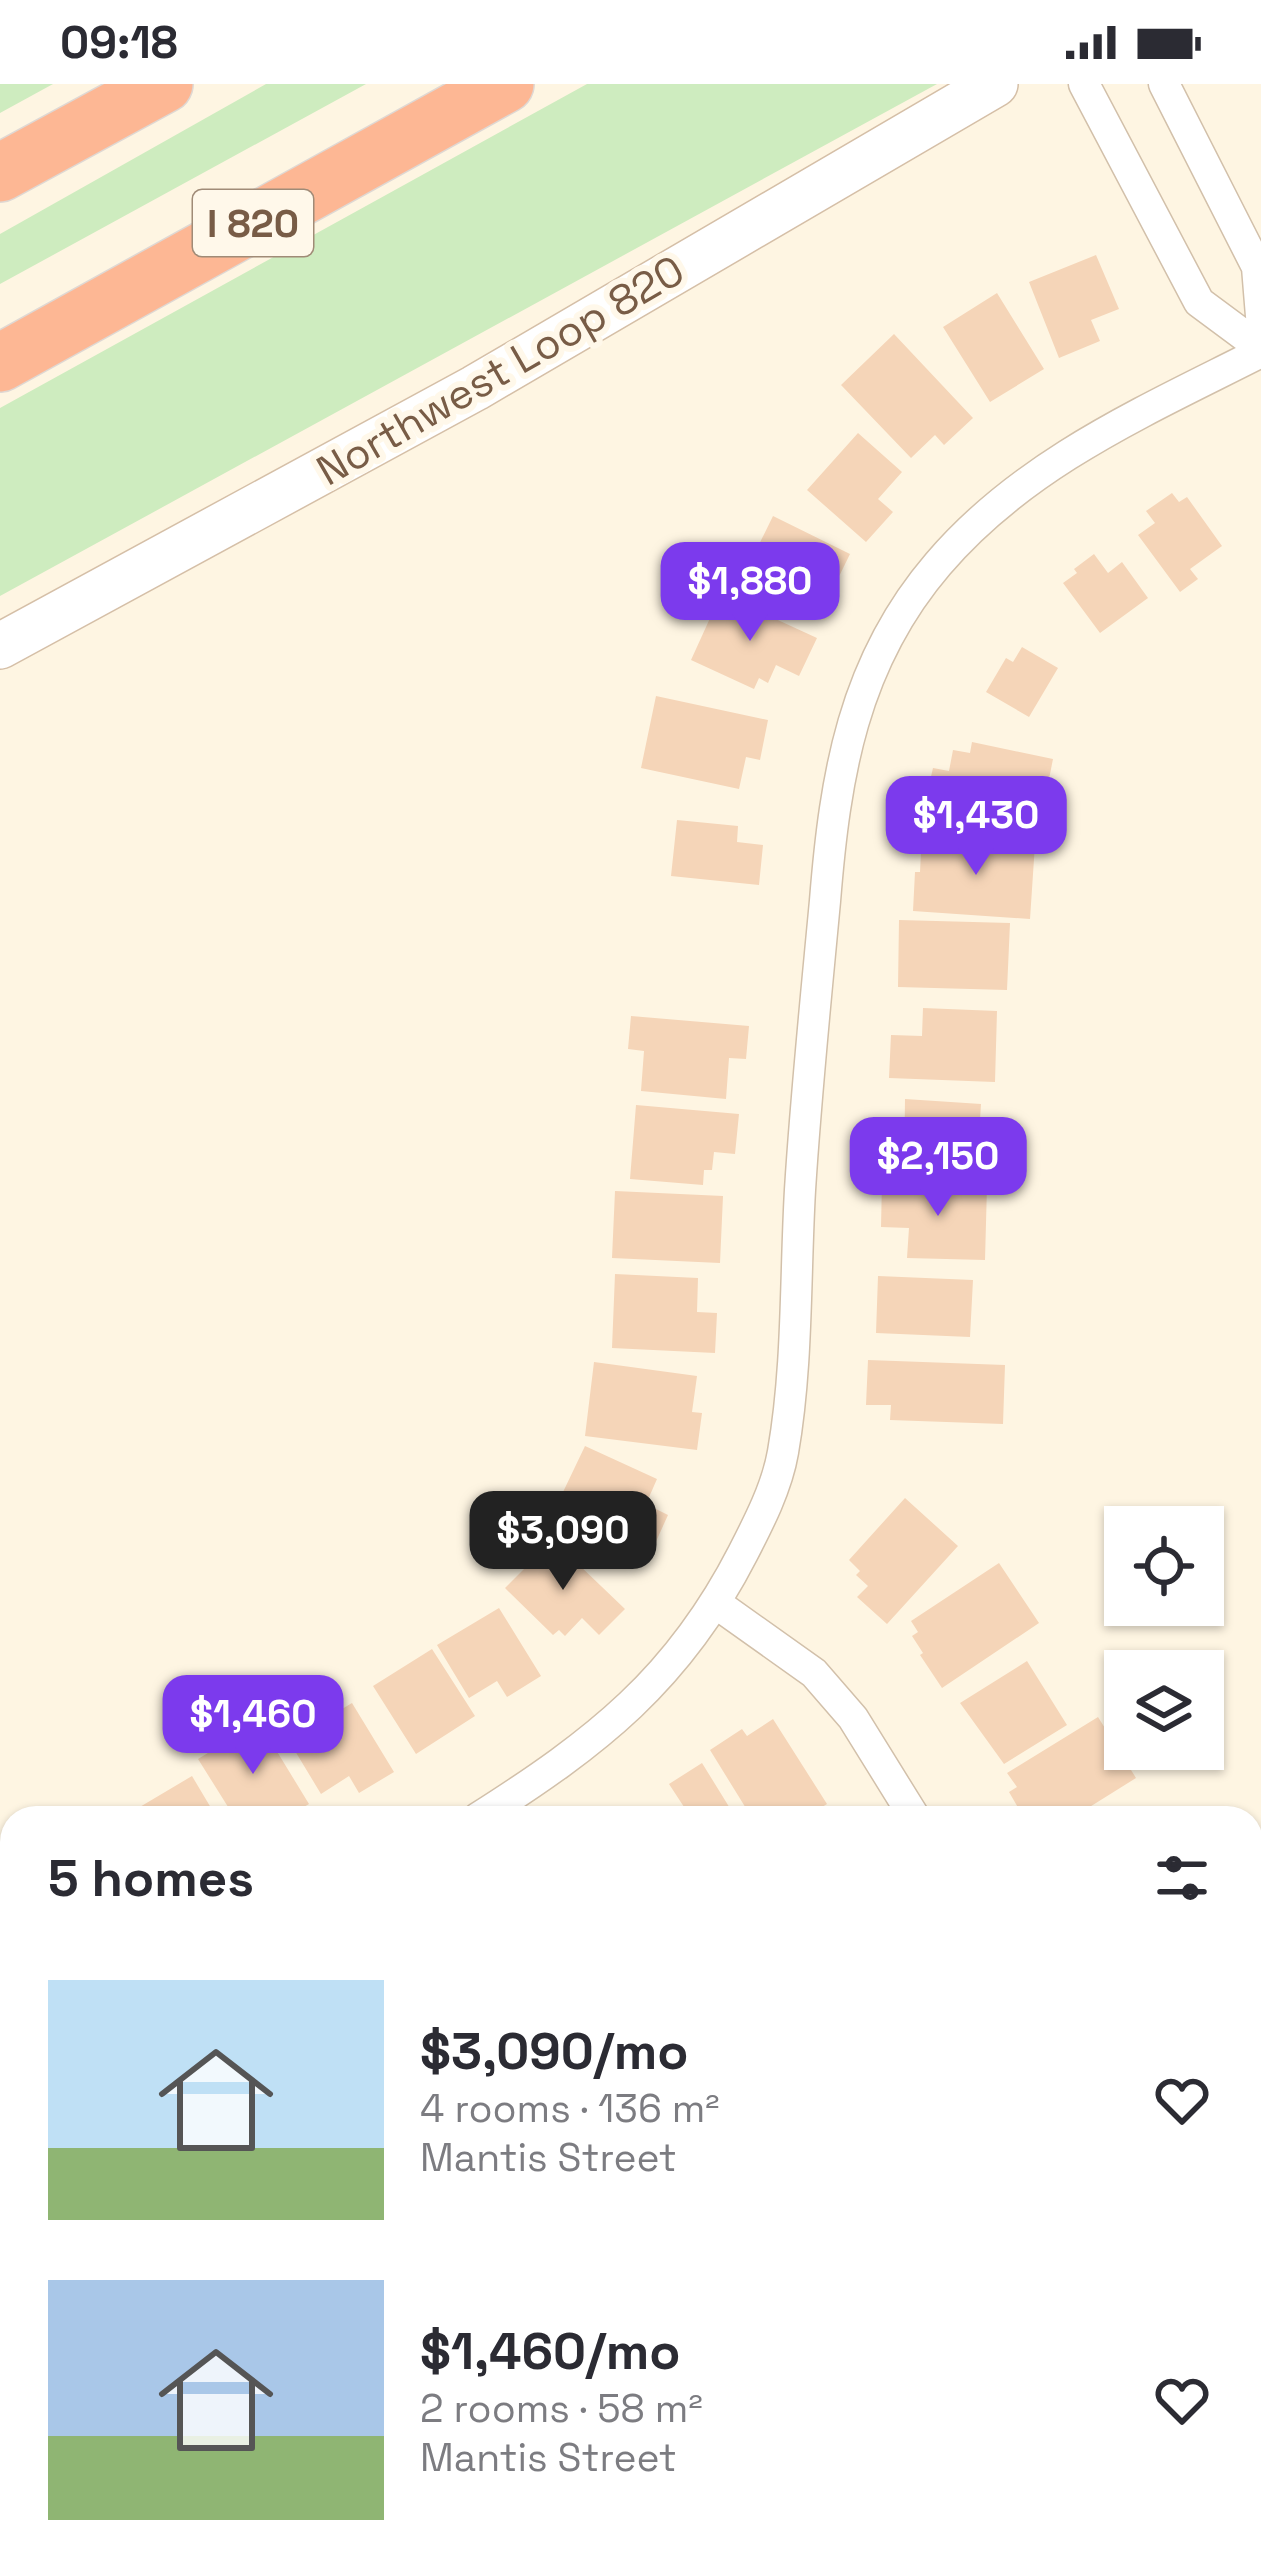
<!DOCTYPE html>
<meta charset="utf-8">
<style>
:root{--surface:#fff;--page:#f7f7f7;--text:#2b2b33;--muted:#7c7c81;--accent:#7c3aed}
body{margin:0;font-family:"Space Grotesk",sans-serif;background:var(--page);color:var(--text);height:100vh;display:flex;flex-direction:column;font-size:45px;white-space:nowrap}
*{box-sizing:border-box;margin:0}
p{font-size:39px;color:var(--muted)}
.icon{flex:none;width:66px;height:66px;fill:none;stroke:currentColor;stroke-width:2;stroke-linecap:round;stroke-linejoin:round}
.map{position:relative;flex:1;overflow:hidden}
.drawer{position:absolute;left:0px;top:1722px;width:1263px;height:768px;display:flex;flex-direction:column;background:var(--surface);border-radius:36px 36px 0 0;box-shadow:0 3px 9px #0004}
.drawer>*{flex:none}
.controls{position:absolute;left:1104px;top:1422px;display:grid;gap:24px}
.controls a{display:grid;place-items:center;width:120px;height:120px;border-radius:0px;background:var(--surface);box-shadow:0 3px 9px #0004;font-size:60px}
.price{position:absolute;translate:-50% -102px;padding:0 27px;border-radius:24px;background:var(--accent);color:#fff;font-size:39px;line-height:78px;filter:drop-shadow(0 3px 6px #0008)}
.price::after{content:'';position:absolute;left:50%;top:72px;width:36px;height:27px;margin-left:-18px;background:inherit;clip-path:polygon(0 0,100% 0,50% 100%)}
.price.active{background:#222;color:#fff}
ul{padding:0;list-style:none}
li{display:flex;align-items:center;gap:36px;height:300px;padding:0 48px}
li span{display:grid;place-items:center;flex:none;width:336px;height:240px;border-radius:0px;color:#555}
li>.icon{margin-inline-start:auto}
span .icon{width:144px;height:144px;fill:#fffc;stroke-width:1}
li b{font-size:51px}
h2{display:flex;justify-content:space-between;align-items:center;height:144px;padding:0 48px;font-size:51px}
.status{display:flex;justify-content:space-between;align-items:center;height:84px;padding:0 60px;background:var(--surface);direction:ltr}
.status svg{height:33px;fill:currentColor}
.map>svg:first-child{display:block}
.green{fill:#ceecbf}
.building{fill:#f5d5b8}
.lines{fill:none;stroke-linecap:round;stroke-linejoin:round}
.minor-casing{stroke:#d2c0aa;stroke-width:33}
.secondary-casing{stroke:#d5bfa7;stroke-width:48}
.motorway-casing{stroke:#dfd8d3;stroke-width:60}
.minor{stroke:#fff;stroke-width:30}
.secondary{stroke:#fff;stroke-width:45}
.motorway{stroke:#fdb794;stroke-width:57}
.labels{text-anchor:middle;stroke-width:12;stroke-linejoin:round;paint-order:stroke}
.shield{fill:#fff8ea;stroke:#a08b77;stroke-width:3}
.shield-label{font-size:39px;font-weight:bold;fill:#785c46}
.street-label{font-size:42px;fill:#785c46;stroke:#fff8ea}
</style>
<div class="status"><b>09:18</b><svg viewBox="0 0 49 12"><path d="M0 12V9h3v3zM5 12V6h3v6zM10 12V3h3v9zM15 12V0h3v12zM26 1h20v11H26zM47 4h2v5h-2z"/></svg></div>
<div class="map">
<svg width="1261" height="2490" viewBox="0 0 1261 2490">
<rect width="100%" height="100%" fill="#fef5e2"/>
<!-- green -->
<path class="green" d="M0,0H53L0,29Z
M266,0H366L0,200V150Z
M587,0H937L0,512V324Z"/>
<!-- building -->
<path class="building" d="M1096,171L1119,225L1091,236L1100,257L1059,274L1029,198Z
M997,209L1044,285L990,318L943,243Z
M894,250L973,334L944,361L935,351L911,374L841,301Z
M858,349L902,388L878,415L893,428L866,458L807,406Z
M1172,409L1179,418L1187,413L1222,462L1190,485L1198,495L1180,508L1138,451L1155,439L1146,427Z
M773,432L850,470L824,523L747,485Z
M1094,470L1108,489L1122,478L1148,514L1100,549L1063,499L1077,489L1074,485Z
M721,510L817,554L799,592L776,581L768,599L759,594L754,605L691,576Z
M1022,563L1058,584L1029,633L986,608L1006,574L1013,578Z
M656,612L768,636L760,676L746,673L739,705L641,684Z
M972,658L1053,675L1038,750L923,726L933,684L949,687L953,666L970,669Z
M677,736L738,742L737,758L763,761L759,801L671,792Z
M929,753L1035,760L1030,835L913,827L915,788H920L921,768L928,769Z
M899,836L1010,839L1007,906L898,903Z
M923,924L997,927L995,998L889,994L891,951L922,952Z
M631,932L749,942L746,975L729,974L726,1015L641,1007L644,967L628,965Z
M905,1015L981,1020L976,1095L904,1091Z
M636,1021L739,1030L735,1070L714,1068L712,1086H704L703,1101L630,1095Z
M882,1097L987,1102L985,1176L907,1174L909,1144L881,1143Z
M615,1107L723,1112L720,1179L612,1174Z
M615,1190L698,1194L697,1228L717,1229L715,1269L612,1264Z
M878,1192L973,1196L970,1253L876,1249Z
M868,1276L1005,1281L1003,1340L890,1336L891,1321H866Z
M594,1278L697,1292L692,1328L702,1329L697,1366L585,1352Z
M585,1362L657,1395L646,1420L668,1431L649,1473L553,1429Z
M905,1414L958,1462L887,1540L857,1513L868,1502L856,1491L860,1487L849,1476Z
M553,1456L625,1525L599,1551L582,1534L565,1552L559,1546L553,1551L505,1504Z
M999,1479L1039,1539L942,1604L920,1571L923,1569L912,1552L918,1548L911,1537Z
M499,1524L541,1592L507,1613L497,1597L469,1614L437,1561Z
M432,1565L475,1632L416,1670L373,1602Z
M1027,1577L1067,1641L1004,1680L960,1619Z
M352,1619L394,1688L359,1709L349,1692L321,1710L289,1657Z
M1098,1633L1136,1694L1072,1734H1024L1009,1708L1017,1703L1007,1689Z
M773,1635L827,1720L804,1734H752L710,1666L742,1645L747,1652Z
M259,1638L309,1720L285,1734H235L198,1675Z
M702,1679L736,1734H673L686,1726L669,1700Z
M192,1692L217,1734H130L128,1730Z
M12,1795V1874L0,1854V1802Z
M0,1860L12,1879V1939L3,1944L0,1940Z
M1261,1894V1995L1251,1977V1900Z
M12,2148V2210L0,2185V2154Z
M0,2209L12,2229V2244L0,2251Z
M10,2385L12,2478H28L32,2484L22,2490H0V2391Z
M401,2478H477L485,2490H397L393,2483Z
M500,2478H537L518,2490H507Z"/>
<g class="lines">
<!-- minor casing -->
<g class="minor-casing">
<path id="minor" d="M1084,0L1199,218L1261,264
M1164,0L1257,183L1261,232
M717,1520L814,1589L853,1634L915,1734
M478,1734C596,1659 678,1596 743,1469C759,1438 777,1403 783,1368C798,1282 795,1193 800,1106C806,1010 816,913 825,817C835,692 853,579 938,480C1024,379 1145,327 1261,268
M0,2037L12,2030
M165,2490L184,2478"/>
</g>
<!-- secondary casing -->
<g class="secondary-casing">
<path id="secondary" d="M0,562L475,304L995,0"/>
</g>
<!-- motorway casing -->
<g class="motorway-casing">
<path id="motorway" d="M0,89L164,0
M0,279L505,0"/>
</g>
<!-- minor -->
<use href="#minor" class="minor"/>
<!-- secondary -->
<use href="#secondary" class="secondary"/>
<!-- motorway -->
<use href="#motorway" class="motorway"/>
</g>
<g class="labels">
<!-- shield labels -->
<rect class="shield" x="193" y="106" width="120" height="66" rx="9"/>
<g class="shield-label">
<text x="253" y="153">I 820</text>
</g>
<!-- street labels -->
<g class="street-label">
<text transform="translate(500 286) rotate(-30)" y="15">Northwest Loop 820</text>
</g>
</g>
</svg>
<div class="controls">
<a><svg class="icon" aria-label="locate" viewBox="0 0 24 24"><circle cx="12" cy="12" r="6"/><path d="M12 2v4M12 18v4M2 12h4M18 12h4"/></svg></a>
<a><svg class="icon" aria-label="layers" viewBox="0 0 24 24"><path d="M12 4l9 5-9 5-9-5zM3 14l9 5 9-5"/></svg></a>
</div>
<b class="price" style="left:750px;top:560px">$1,880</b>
<b class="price" style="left:976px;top:794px">$1,430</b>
<b class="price" style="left:938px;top:1135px">$2,150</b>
<b class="price active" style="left:563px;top:1509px">$3,090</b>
<b class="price" style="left:253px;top:1693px">$1,460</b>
<section class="drawer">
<h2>5 homes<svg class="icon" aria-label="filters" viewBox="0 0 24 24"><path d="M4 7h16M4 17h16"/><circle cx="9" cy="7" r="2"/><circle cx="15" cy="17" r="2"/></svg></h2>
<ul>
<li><span style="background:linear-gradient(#bfe0f5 70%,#8fb573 0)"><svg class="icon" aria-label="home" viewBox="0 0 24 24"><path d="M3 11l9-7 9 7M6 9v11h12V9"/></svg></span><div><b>$3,090/mo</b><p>4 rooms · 136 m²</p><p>Mantis Street</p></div><svg class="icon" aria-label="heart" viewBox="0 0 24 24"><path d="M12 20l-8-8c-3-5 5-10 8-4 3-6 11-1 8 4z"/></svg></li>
<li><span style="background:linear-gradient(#a9c7e8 65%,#8fb573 0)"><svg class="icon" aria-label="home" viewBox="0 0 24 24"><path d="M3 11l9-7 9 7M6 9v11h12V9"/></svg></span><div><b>$1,460/mo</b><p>2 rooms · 58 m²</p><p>Mantis Street</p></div><svg class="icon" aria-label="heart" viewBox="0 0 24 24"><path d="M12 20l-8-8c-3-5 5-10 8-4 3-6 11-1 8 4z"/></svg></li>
</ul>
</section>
</div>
